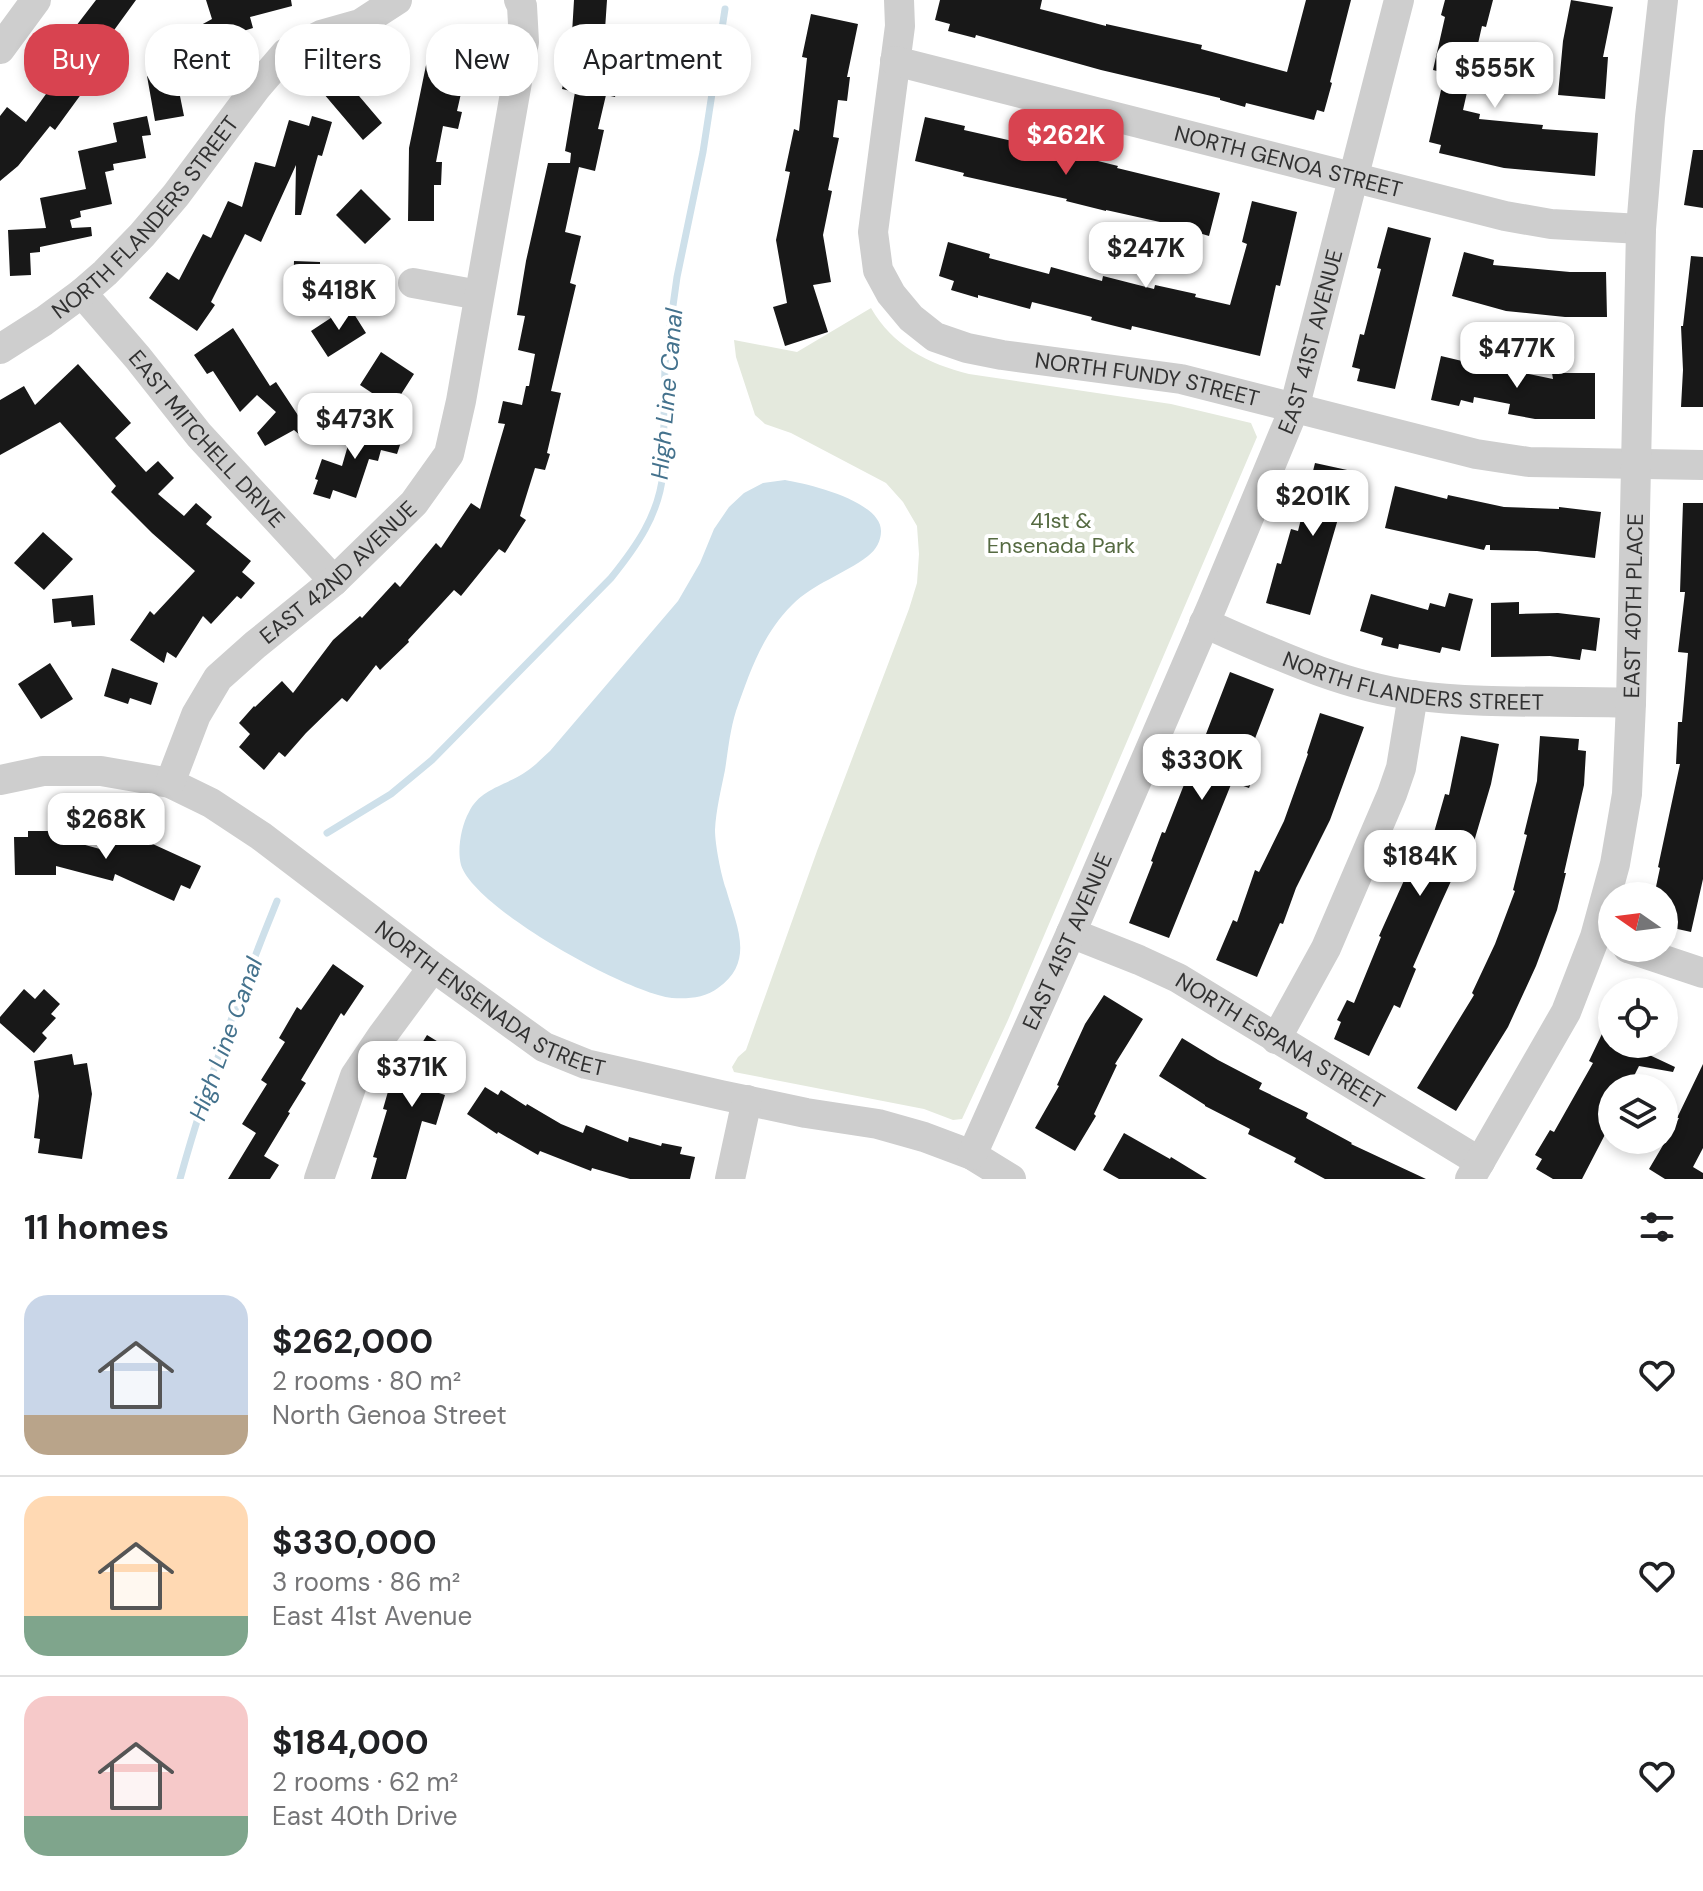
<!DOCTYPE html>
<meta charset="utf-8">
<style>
:root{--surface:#fff;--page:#f2f2f2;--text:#202124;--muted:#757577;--line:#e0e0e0;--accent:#d84350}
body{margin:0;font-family:"DM Sans",sans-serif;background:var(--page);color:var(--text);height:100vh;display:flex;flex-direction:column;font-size:30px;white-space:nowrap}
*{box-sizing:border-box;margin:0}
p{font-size:26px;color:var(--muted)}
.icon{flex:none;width:44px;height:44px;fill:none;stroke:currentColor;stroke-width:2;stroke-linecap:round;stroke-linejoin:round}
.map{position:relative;height:1179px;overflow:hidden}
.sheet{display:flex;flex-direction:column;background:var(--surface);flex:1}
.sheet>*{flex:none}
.hud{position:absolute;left:24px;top:24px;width:800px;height:72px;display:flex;gap:16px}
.needle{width:52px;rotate:284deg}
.controls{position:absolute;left:1598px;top:882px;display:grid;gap:16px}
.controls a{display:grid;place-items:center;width:80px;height:80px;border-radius:50%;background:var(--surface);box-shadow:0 4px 12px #0003;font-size:40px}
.price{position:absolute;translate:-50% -68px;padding:0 18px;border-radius:16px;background:#fff;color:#222;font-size:26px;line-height:52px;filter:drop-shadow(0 2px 4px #0008)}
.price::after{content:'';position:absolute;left:50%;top:48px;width:24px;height:18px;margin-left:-12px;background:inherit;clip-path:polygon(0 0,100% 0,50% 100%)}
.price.selected{background:var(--accent);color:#fff}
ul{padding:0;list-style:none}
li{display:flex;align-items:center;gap:24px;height:200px;padding:0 24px}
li+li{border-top:2px solid var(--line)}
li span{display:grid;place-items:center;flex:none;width:224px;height:160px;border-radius:24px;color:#555}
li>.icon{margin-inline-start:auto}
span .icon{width:96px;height:96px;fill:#fffc;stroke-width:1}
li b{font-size:34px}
h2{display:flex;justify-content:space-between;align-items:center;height:96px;padding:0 24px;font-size:34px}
.pill{padding:0 28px;border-radius:32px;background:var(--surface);box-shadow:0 4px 12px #0003;font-size:28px;line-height:72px}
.pill.selected{background:var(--accent);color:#fff}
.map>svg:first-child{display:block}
.green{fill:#e4e9dd}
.water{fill:#cee0ea}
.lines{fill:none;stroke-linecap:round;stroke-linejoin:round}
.stream{stroke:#cee0ea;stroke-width:7}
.building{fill:#181818}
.minor{stroke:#cecece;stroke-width:30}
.labels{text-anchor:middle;stroke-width:8;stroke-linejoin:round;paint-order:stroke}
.street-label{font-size:22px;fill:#313131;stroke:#fff}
.park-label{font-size:22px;fill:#556a41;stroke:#fff}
.water-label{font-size:24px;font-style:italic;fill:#44728d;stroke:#fff}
</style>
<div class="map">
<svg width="1703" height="1179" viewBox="0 0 1703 1179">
<rect width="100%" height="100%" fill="#fff"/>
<!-- green -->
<path class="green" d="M871,308C892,345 928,364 969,374L1171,404L1251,423L1257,437L1008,1020L962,1119L953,1120L924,1109L734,1072L732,1067L738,1057L746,1050L817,851L909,609L917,583L919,554L917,526L903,502L886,483L791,433L765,424L755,415L736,357L734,340L797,352Z"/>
<!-- water -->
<path class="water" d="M785,480C809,484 881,501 881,531C881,541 876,550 868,556C843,575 814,583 792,605C762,635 750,672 736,711C730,730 728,751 725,770C721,790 716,810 715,830C715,844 721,875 726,889C736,925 756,961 718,988C705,998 688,999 672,998C627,993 475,909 461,865C457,850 461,826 469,812C480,788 508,785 527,771C535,766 542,758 550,751L678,601L700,563L714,529L729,507L744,493L763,483Z"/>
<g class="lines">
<!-- stream -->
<path class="stream" d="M327,833L391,794L432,760L611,578C636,547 659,515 663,473L665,363L677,277L703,152L725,9
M180,1179C206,1085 240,992 277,901"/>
</g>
<!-- building -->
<path class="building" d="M96,0H136L104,44L114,50L92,83L90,82L55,130L50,126L18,166L0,181V116L7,107L26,122L46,94L31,83L45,64L47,65L74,24L76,26Z
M206,0H291L292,6L250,17L253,28L208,42L214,52L201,59L205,66L226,62L227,65L179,91L184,116L155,121L147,76L182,70L168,43L212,19Z
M574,0H607L602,74L620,78L615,97L606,95L598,129L604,130L595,171L579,167L565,232L581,236L570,283L576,285L551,391L561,393L547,453L550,454L545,470L535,468L520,516L526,520L505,553L499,549L461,596L454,590L408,640L409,642L380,670L376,665L347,702L342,698L306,733L285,757L279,752L264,770L239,747L250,734L239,723L254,706L255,707L282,681L293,693L333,640L360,616L362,618L395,582L400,587L436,543L441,548L471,503L480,509L505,424L498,423L503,401L522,405L526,386H529L535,354L518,350L525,316L517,315L526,261L548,163H570L571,153L565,151L575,92L562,89L567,66L570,67Z
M940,0H1042L1040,9L1106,26V24L1202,45L1201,49L1287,72L1306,0H1351L1330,82L1332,83L1324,112L1317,110L1314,120L1246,103L1245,107L1220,100V98L1101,70L976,35L975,38L948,31L950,24L935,20Z
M1445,0H1493L1486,27L1482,26L1463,110L1480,114L1479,119L1543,125L1542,129L1598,133L1595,176L1504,168L1439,153L1441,145L1429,142L1445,73L1433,70L1445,17L1441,15Z
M1571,0L1613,7L1603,57H1608L1605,99L1558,95L1563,41Z
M811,14L858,24L847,77H850L847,101L838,100L833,137L839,138L828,190L832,191L823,235L831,282L813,285L828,332L785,346L773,307L787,303L776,240L790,172L785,171L794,129L799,131L807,58L802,57Z
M431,41L466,49L463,66L467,67L457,111L462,112L458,129L443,126L436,162H442L441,185H434V221H408L409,148Z
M337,70L382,123L363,140L318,87Z
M147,116L151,135L142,136L146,158L113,164L114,170L105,172L112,204L80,211L81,217L70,220L72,228L91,227L92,236L40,247V252L30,253L31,275L10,276L8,230L46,228L40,198L86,189L78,151L117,142L113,123Z
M312,116L332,122L322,156L318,155L301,215H295L296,165L261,242L245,234L211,302L215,305L197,331L149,298L167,272L179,280L203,234L211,238L228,201L242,207L255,162L275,167L289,120L309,126Z
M925,117L965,126L964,130L1078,156L1118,166L1117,168L1220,193L1209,236L1169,224L1106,210V211L1066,201L1067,199L963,176L964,173L915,161Z
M1693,150H1703V208L1684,205Z
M361,189L391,219L365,244L336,215Z
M1252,201L1297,212L1280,286L1276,285L1260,356L1132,326L1131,330L1091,320L1092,317L1032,302L1030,309L978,295V298L951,290L954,281L939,276L948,242L990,254L989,258L1049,274L1051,267L1102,281L1103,276L1154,289L1155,285L1196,294L1195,297L1230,305L1247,244L1242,242Z
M1388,227L1431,238L1395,389L1357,381L1360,369L1352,367L1360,334L1364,335L1381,269L1377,268Z
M1464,252L1494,260L1493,265L1570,272H1606L1607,317H1565L1506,311L1452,296Z
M1691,256L1703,257V407H1681L1683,370L1681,326H1683Z
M294,261L320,262V270L352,271L351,294L293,292Z
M349,306L366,333L328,357L311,331Z
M233,328L270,386L276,382L313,438L308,442L294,430L265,446L257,433L276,412L257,395L240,412L213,371L207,374L194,355Z
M381,352L414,374L393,407L360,385Z
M1441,356L1500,370V368L1553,379L1552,373H1595V419H1535L1508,414L1510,404L1474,397L1473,403L1461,400L1459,406L1431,400Z
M78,364L131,423L115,438L146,472L158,461L174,478L158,494L184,516L196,503L212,517L206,524L251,561L242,572L255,583L241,599L237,596L211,624L203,616L176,658L167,652L164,663L130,640L150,611L154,615L195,571L152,533L111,492L116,486L60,422L0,455V400L24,386L35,405Z
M355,421L403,436L397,454L381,450L378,461L369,459L356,498L333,490L330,499L313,494L318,480L315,479L322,459L342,466Z
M1315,463L1361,473L1352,515L1340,512L1310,615L1266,603L1277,563L1281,564L1291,529L1298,531Z
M1395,486L1447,499L1448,495L1504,507L1559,509V507L1601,512L1595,558L1537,551L1490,550V545H1486L1484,550L1385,528Z
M1683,503H1703V879L1691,932L1664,926V896H1654L1660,868L1658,867L1680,764H1676L1678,722H1682L1688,653L1678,652L1685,592H1680Z
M43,532L73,559L44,590L14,563Z
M1449,593L1473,599L1460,651L1442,647L1440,653L1399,644L1398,649L1381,645L1383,638L1360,631L1371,594L1428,610L1430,603L1445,607Z
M93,595L95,625L72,627L71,621L54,623L52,599Z
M1519,602V614L1558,613L1600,618L1596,651L1582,649L1580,660L1550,656L1491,657V603Z
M50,663L73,699L41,719L18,684Z
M112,668L158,683L151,705L130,698L128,704L104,696Z
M1230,672L1274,689L1246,762L1257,767L1249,788L1232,782L1169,938L1129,923L1153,862L1151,861L1162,832L1165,833L1187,777L1189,778Z
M1320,713L1364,727L1330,820L1296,888L1283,924L1280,923L1257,977L1216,960L1233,920L1237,922L1255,870L1259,872L1284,821L1308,754L1307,753Z
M1461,736L1499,744L1491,784L1473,845L1468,844L1441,903L1413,967L1416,969L1400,1008L1394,1005L1369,1056L1334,1039L1341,1022L1337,1020L1347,1000L1354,1003L1381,937L1379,936L1420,845L1429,850L1445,794L1449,795Z
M1540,736L1579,739L1578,750L1586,751L1584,785L1564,873H1566L1557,910L1536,966L1508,1027L1456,1111L1417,1088L1474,995L1472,993L1495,944L1515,891L1513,890L1527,835L1524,834L1537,781Z
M105,829L144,840L201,866L190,889L181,885L174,901L115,874L113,881L56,866V875H15L14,837H28V831H56V837L100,849Z
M333,964L364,986L344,1016L341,1013L301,1080L306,1083L288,1112L290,1113L264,1156L279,1165L270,1179H228L256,1133L242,1124L267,1084L261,1080L285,1042L279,1038L297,1007L301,1010Z
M24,989L35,999L44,989L60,1004L51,1014L56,1018L42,1033L47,1038L34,1053L0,1023V1017Z
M1104,995L1143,1019L1115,1064L1117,1065L1094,1114L1096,1116L1075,1151L1035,1128L1059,1086L1057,1085L1085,1024Z
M1612,1013V1044H1626L1675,1067L1673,1072L1639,1066L1628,1088H1612V1121L1582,1179H1553L1536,1169L1542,1159L1535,1155L1550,1130L1554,1132L1593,1063L1589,1061Z
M427,1035L458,1054L436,1092L445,1095L436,1125L422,1121L406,1179H371L377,1158L373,1157L387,1110L383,1109L389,1088L394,1089Z
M1182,1038L1218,1060L1262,1083L1259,1089L1308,1113L1306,1118L1352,1143L1351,1144L1426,1179H1325L1294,1162L1296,1158L1248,1134L1250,1129L1205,1106V1105L1159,1076Z
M72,1054L74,1065L87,1063L92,1094L82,1159L38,1153L40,1139L34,1138L39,1096L34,1061Z
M1703,1064V1148L1693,1167L1703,1173V1179H1665L1649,1169L1679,1118H1677Z
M485,1087L498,1095L501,1090L526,1106L527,1104L561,1124L583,1133L586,1125L628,1142L629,1137L661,1146L662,1143L682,1147L680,1154L695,1157L690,1179H630L592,1168L591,1171L540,1151L538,1155L498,1132L497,1134L467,1114Z
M1124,1133L1170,1159L1171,1157L1207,1179H1119L1103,1170Z"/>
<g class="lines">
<!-- minor -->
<g class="minor">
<path id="s1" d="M899,0L900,26L873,232L878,270L891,294L911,318L935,337L967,348L1002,355L1181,379L1476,454L1529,462L1703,465"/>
<path d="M0,49L36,0"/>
<path id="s2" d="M895,61L1505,216L1551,224L1641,229"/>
<path d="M413,283L479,295"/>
<path id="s3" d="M82,293L138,358L199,435L334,581"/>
<path id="s4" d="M0,349L44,321L82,293L105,273L142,235L176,195L256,88L286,53L321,35L360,24L397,0"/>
<path id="s5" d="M1204,623C1271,652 1339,685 1412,695C1484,705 1559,700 1631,703"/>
<path id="s6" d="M0,780L43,771H101L170,783L211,803L261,836L433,967L544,1047L586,1064L721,1095L806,1113L878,1124L924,1137L972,1155L1011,1179"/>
<path id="s7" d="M170,783L196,715L218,678L255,645L334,581L414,503L449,454L461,401L524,42L522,6L519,0"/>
<path id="s8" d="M1071,933L1139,960L1178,978L1480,1162"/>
<path d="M1628,948L1703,973"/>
<path d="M1276,1039L1326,948L1392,794L1401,768L1413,695"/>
<path id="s9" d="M972,1155L1071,933L1212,606L1294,409L1399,0"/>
<path d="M319,1179L355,1076L382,1036L433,967"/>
<path d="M730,1179L747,1100"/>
<path id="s10" d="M1470,1179L1566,1012L1595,937L1615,864L1627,794L1631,703L1641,229L1650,117L1663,0"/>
</g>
</g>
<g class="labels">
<!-- street labels -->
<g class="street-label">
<text dy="8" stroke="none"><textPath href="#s2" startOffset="406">NORTH GENOA STREET</textPath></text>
<text dy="8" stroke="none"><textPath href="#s4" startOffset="198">NORTH FLANDERS STREET</textPath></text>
<text dy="8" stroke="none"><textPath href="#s9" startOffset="882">EAST 41ST AVENUE</textPath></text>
<text dy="8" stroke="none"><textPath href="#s1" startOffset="578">NORTH FUNDY STREET</textPath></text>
<text dy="8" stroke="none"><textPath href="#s3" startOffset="192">EAST MITCHELL DRIVE</textPath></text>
<text dy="8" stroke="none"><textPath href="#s7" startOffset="276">EAST 42ND AVENUE</textPath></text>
<text dy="8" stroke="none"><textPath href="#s10" startOffset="608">EAST 40TH PLACE</textPath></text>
<text dy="8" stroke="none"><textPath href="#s5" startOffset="220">NORTH FLANDERS STREET</textPath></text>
<text dy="8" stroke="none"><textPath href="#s9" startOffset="234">EAST 41ST AVENUE</textPath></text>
<text dy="8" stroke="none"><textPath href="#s6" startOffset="560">NORTH ENSENADA STREET</textPath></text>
<text dy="8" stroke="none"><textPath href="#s8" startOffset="236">NORTH ESPANA STREET</textPath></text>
</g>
<!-- park labels -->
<g class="park-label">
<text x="1061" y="528">41st &amp;<tspan x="1061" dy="25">Ensenada Park</tspan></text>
</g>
<!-- water labels -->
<g class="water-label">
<text transform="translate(667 394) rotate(-85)" y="8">High Line Canal</text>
<text transform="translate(226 1039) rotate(-70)" y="8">High Line Canal</text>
</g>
</g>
</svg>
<div class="controls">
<a><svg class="needle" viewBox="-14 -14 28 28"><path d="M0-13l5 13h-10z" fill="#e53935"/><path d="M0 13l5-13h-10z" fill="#757577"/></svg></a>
<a><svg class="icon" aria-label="locate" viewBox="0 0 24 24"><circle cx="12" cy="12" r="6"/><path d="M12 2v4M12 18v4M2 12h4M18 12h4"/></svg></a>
<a><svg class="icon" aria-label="layers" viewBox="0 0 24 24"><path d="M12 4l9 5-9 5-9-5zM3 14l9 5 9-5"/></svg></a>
</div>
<b class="price" style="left:1495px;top:110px">$555K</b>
<b class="price selected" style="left:1066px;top:177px">$262K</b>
<b class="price" style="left:1146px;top:290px">$247K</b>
<b class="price" style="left:339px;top:332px">$418K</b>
<b class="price" style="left:1517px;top:390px">$477K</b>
<b class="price" style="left:355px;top:461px">$473K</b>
<b class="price" style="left:1313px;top:538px">$201K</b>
<b class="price" style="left:1202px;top:802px">$330K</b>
<b class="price" style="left:106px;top:861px">$268K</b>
<b class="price" style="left:1420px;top:898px">$184K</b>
<b class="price" style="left:412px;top:1109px">$371K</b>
<div class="hud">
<a class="pill selected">Buy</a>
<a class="pill">Rent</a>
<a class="pill">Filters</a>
<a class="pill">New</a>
<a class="pill">Apartment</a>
</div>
</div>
<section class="sheet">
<h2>11 homes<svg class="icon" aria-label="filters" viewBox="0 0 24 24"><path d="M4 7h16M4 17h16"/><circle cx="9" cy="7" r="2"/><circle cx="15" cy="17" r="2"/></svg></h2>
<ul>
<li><span style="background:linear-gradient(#c9d6e8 75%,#b9a48a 0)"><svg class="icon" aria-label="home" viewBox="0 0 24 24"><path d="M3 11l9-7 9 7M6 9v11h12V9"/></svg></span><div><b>$262,000</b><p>2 rooms · 80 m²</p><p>North Genoa Street</p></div><svg class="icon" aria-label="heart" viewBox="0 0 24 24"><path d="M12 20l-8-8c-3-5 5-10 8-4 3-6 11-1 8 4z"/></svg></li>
<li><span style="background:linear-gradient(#ffd9b3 75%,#7fa58c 0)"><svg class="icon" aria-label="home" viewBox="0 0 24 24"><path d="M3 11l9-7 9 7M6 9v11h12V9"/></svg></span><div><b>$330,000</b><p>3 rooms · 86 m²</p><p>East 41st Avenue</p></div><svg class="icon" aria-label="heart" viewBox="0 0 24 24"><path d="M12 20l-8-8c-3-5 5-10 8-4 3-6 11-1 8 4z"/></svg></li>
<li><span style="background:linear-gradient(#f6c9c9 75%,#7fa58c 0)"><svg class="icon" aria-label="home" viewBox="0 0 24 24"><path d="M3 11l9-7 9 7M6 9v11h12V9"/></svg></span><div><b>$184,000</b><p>2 rooms · 62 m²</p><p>East 40th Drive</p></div><svg class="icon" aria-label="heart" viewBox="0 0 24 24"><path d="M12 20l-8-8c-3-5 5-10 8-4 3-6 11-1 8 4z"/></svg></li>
</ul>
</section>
